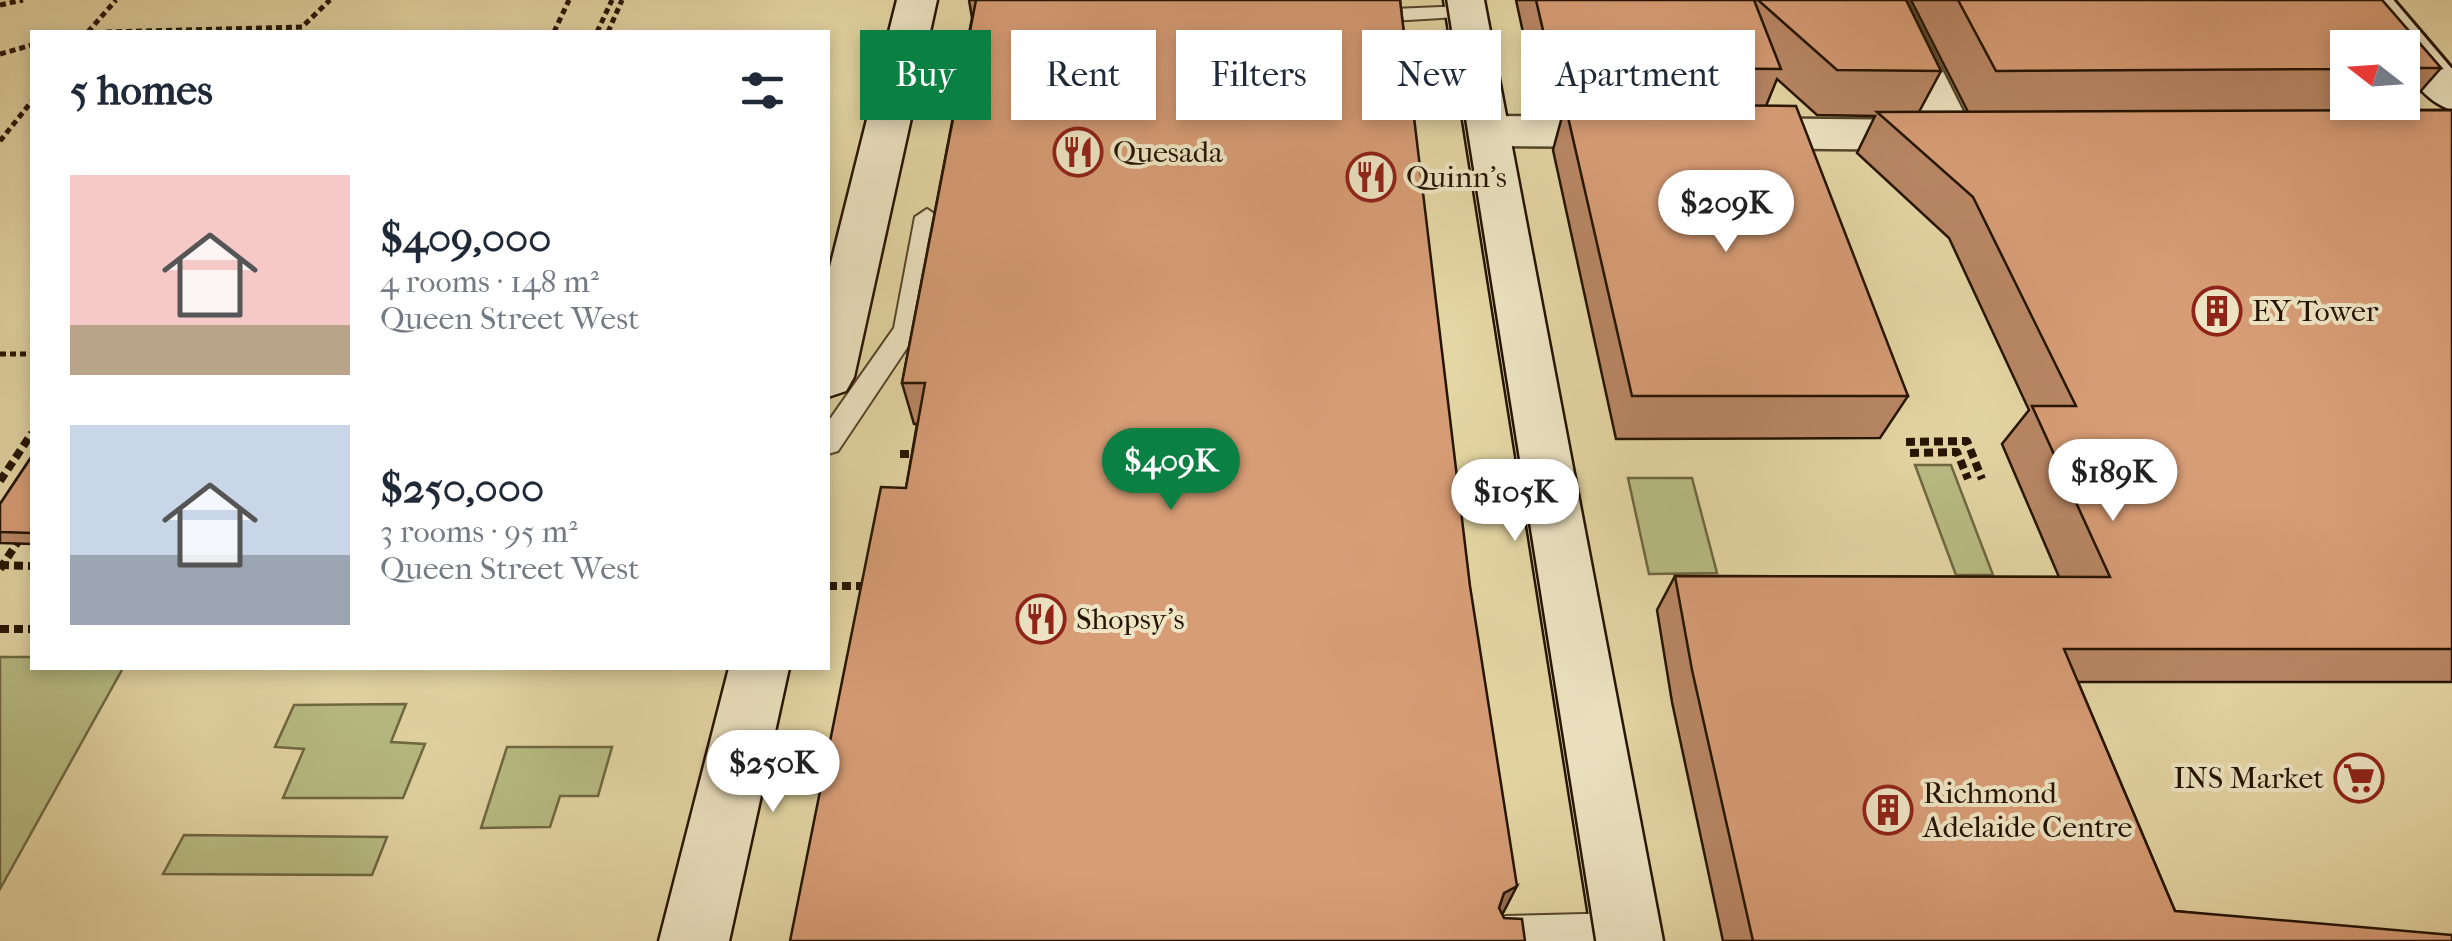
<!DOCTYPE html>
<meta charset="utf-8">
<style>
:root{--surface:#fff;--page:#f6f6f7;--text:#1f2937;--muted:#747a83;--accent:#0b8043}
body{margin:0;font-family:"IM FELL French Canon",serif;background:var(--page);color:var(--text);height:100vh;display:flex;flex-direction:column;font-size:38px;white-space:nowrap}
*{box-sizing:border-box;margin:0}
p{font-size:32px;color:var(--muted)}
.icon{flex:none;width:55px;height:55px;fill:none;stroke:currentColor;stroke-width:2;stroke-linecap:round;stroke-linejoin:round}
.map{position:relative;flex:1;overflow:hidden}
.side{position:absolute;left:30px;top:30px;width:800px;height:640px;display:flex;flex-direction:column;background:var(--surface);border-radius:0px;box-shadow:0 5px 15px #0003}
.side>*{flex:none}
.banner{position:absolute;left:860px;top:30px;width:950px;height:90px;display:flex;gap:20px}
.needle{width:65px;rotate:287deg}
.buttons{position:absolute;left:2330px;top:30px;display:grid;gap:20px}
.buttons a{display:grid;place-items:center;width:90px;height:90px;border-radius:0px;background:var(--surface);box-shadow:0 5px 15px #0003;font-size:50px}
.price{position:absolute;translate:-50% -85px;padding:0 22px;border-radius:35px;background:#fff;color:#222;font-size:32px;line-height:65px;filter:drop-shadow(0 2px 5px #0008)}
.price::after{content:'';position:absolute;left:50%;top:60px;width:30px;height:22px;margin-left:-15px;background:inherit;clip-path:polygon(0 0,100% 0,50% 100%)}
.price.selected{background:var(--accent);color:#fff}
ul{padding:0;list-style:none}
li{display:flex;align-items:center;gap:30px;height:250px;padding:0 40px}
li span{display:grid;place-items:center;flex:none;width:280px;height:200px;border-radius:0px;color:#555}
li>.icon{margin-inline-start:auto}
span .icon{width:120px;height:120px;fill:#fffc;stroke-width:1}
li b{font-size:42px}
h2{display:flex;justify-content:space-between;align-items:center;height:120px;padding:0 40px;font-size:42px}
.chip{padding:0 35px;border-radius:0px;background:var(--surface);box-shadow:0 5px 15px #0003;font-size:35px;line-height:90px}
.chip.selected{background:var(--accent);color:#fff}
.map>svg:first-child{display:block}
.green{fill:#b8bd84;stroke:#6e6842;stroke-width:2.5}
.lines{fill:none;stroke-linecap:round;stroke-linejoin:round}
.lane-casing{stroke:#544429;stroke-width:4}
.street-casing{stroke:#544429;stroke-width:5}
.secondary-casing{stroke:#241300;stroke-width:5}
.path-far1{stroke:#241300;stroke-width:5;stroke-dasharray:6 4;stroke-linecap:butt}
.path{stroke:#241300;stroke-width:8;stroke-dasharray:9 5;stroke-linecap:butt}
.lane{fill:#eee5c4;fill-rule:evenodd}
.street{fill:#eee5c4;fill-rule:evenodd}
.secondary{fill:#eee5c4;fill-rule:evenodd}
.tram{stroke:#241300;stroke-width:2.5}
.path-bridge-far1{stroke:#241300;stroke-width:5;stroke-dasharray:6 4;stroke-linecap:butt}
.path-bridge{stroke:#241300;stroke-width:8;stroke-dasharray:9 5;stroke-linecap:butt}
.wall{fill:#b98765;stroke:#241300;stroke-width:2.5;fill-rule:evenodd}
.shaded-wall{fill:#966e53;stroke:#241300;stroke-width:2.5}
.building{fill:#d79d76;stroke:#241300;stroke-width:2.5}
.labels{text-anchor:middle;stroke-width:8;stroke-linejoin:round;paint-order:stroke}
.poi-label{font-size:30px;fill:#241300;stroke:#eee5c4;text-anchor:start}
</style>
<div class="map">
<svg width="2452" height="941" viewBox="0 0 2452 941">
<rect width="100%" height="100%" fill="#e5d7a5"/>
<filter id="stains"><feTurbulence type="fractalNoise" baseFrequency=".002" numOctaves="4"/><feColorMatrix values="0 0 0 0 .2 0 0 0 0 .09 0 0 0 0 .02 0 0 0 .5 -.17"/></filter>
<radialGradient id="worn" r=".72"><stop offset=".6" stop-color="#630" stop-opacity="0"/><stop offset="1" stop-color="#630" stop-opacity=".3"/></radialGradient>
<!-- green -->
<path class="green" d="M1915,465H1951L1993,575H1956Z
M1628,478H1692L1717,573L1649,574Z
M0,657H32V668H123L0,889Z
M406,704L391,742L425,744L403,798H283L304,749L275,747L294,705Z
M507,747H612L598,796H560L550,827L481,828Z
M184,835L387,837L372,875L163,874Z"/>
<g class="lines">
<!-- lane casing -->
<g class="lane-casing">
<path id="lane" d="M1466,6L1473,8L1476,12L1473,16L1392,21L1382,15L1392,9Z
M927,209L939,217L919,330L838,451L828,454V422L894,328L915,217Z
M1625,913L1637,918L1642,930L1638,941H1492L1489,933L1494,921L1506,916Z"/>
</g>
<!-- street casing -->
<g class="street-casing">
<path id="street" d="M1867,0H1907L1975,135L1969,146L1939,150L1730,148L1714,143L1708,133L1714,123L1730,118L1923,120Z
M1487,116L1634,117L1650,122L1656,132L1650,142L1634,147L1487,146L1471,141L1465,131L1471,121Z"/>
</g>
<!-- secondary casing -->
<g class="secondary-casing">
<path id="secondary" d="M897,0H937L854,377L846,391L828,397V275Z
M1444,0H1484L1663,941H1593Z
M2352,0H2394L2452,68V110C2427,103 2402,73 2402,48H2389Z
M729,668H789L729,941H659Z"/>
</g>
<!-- path-far1 -->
<path class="path-far1" d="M88,32L116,0
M106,32L302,27L330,0
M554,32L569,0
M597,32L612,0
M608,32L622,0
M0,54L32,45
M0,141L32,101
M0,354H32"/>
<!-- path -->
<path class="path" d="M1906,442L1967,441L1982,479
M1910,453L1957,452L1968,479
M900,454H919
M0,481L32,433
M0,565L32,566
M828,586H866
M0,629H32"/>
<!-- lane -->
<use href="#lane" class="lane"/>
<!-- street -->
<use href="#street" class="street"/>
<!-- secondary -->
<use href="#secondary" class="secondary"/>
<!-- tram -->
<path class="tram" d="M1446,0L1595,941
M2395,0L2452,67"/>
<!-- path-bridge-far1 -->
<path class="path-bridge-far1" d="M0,5L23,0"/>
<!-- path-bridge -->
<path class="path-bridge" d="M0,569L21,537"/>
</g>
<!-- wall -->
<path class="wall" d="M969,0H1400L1502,914L1504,918L1525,941L906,488L917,424H914L902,383L972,18Z
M1516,0H1906L1941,71L1919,112H1968L1911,0H2382L2441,68L2404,110H2452V682H2078L2175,911L2452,941H1723L1672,702L1657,610L1675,576L2059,577L2002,444L2029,410L1949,238L1857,153L1875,116L1817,115L1777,79L1766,106L1908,396L1880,438L1616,439L1553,150L1563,113H1545L1543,102H1538ZM2348,48H2402V102H2348Z
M32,456V544L0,543V504Z"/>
<!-- shaded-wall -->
<path class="shaded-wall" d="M1517,886L1503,913L1491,920L1504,893Z"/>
<!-- building -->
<path class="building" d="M976,0H1400L1470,586L1517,886L1504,893L1499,908L1504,918L1522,919L1525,941H790L881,487L906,488L925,383H902Z
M1536,0H1754L1781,69L1556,67L1554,56H1549Z
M1758,0H1906L1941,71L1837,70Z
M1958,0H2382L2441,68H2402V48H2348V69L1996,71Z
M1565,104L1796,106L1908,396H1632Z
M2452,110V649H2064L2175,911L2452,935V941H1753L1692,670L1675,576L2110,577L2032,406H2076L1973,197L1877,112Z
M32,456V533L0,532V504Z"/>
<!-- icons -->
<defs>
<g id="restaurant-ring" transform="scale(2.5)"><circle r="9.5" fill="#eee5c4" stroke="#8f2418" stroke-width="1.5"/><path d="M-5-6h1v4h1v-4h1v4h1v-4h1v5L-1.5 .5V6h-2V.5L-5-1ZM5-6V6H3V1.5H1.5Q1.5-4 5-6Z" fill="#8f2418"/></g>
<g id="building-ring" transform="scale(2.5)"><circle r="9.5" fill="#eee5c4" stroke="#8f2418" stroke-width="1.5"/><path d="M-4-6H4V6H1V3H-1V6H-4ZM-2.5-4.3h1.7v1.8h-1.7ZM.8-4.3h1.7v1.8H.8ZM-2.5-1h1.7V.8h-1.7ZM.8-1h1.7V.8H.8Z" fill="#8f2418"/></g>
<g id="supermarket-ring" transform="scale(2.5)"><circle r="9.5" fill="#eee5c4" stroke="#8f2418" stroke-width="1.5"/><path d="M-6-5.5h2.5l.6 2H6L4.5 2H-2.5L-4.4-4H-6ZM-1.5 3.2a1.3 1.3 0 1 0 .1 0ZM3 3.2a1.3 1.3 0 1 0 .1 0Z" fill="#8f2418"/></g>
</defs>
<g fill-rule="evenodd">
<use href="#restaurant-ring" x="1078" y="152"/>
<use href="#restaurant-ring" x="1371" y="177"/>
<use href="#building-ring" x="2217" y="311"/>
<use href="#restaurant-ring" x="1041" y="619"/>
<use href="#supermarket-ring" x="2359" y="778"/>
<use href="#building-ring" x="1888" y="810"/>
</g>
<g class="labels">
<!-- poi labels -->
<g class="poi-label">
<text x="1113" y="162">Quesada</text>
<text x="1406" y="187">Quinn's</text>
<text x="2252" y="321">EY Tower</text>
<text x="1076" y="629">Shopsy's</text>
<text x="2324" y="788" text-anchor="end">INS Market</text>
<text x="1923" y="803">Richmond<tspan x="1923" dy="34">Adelaide Centre</tspan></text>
</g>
</g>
<rect width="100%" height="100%" filter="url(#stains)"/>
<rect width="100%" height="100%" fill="url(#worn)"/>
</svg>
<div class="buttons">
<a><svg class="needle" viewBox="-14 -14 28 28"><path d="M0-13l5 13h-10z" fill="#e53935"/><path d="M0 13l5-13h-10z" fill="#747a83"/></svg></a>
</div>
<b class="price" style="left:1726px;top:255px">$209K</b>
<b class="price selected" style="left:1171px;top:513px">$409K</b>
<b class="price" style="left:2113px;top:524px">$189K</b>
<b class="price" style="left:1515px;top:544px">$105K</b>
<b class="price" style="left:773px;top:815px">$250K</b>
<div class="banner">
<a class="chip selected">Buy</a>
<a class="chip">Rent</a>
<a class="chip">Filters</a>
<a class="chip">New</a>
<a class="chip">Apartment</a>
</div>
<section class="side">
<h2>5 homes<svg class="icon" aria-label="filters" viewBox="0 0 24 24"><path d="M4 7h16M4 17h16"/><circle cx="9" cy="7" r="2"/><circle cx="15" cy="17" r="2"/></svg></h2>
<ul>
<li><span style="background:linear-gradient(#f6c9c9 75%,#b9a48a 0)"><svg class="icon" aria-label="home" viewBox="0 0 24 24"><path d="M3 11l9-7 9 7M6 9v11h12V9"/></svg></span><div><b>$409,000</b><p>4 rooms · 148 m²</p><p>Queen Street West</p></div></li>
<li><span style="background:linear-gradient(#c9d6e8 65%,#9aa5b1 0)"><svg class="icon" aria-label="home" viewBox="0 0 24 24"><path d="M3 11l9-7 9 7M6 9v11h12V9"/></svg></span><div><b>$250,000</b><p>3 rooms · 95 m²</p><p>Queen Street West</p></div></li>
</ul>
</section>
</div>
